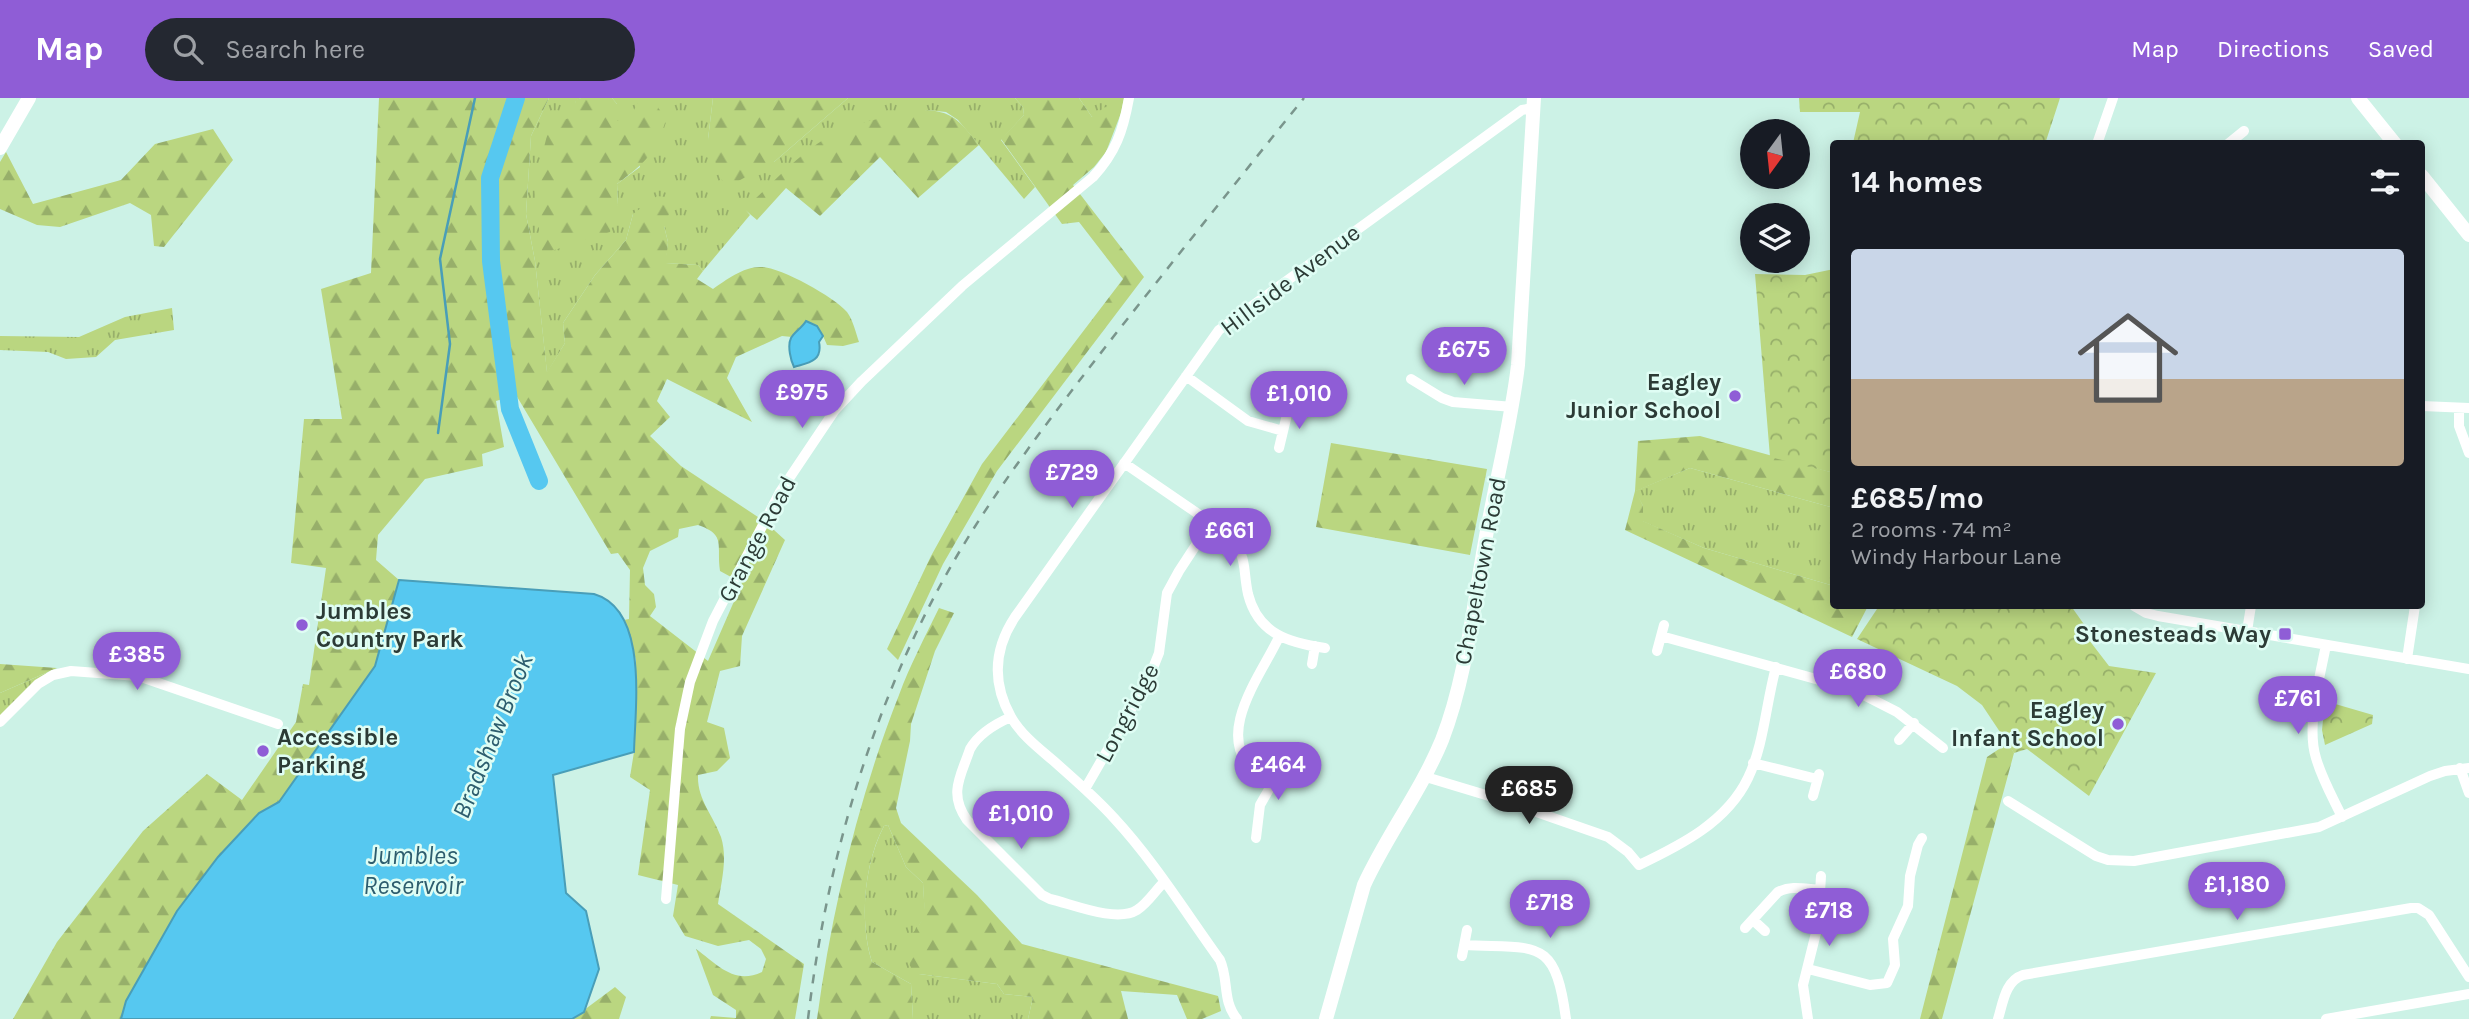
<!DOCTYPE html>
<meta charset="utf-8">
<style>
:root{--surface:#171b24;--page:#242831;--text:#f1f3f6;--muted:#9ea1a6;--accent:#8f5dd6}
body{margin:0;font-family:Karla,sans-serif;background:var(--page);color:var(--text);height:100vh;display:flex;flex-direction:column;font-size:26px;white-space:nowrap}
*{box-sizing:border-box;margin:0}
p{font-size:23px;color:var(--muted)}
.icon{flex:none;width:38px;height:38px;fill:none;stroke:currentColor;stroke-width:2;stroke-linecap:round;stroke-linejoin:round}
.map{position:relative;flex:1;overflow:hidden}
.drawer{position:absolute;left:1830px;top:42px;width:595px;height:469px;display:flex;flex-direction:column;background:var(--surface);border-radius:7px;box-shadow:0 4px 18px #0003}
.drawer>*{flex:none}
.needle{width:46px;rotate:195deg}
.fabs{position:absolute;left:1740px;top:21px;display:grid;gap:14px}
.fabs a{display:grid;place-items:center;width:70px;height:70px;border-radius:50%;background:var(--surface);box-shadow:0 4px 18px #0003;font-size:35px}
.price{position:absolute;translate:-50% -60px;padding:0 16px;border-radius:24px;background:var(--accent);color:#fff;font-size:23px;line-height:46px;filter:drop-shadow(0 2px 4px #0008)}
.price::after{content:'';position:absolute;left:50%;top:42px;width:21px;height:16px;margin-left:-10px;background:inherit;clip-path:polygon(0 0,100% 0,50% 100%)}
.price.on{background:#222;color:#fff}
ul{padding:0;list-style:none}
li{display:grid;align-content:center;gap:14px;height:371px;padding:0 21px}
li span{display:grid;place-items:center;height:217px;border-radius:7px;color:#555}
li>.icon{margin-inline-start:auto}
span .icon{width:126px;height:126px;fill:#fffc;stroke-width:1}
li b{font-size:30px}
h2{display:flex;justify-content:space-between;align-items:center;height:84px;padding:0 21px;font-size:30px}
header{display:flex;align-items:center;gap:42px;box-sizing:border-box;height:98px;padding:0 35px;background:var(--accent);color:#fff}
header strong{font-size:33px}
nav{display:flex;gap:38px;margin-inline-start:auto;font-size:24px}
.search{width:490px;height:63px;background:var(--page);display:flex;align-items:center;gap:18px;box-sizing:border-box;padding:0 24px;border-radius:38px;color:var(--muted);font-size:26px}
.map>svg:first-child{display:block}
.grass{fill:url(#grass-tufts)}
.forest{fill:url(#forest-firs);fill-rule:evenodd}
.park{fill:url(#park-crowns)}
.water{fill:#56c8f0;stroke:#499eb8;stroke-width:2}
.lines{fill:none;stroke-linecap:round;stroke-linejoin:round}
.stream{stroke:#499eb8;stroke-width:2.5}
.river{stroke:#56c8f0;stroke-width:18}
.minor{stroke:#fff;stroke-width:10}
.major{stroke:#fff;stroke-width:14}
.rail{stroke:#7a958c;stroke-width:2.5;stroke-dasharray:9 9;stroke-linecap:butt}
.poi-dot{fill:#8f5dd6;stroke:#dffdf4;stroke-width:2.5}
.labels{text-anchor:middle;stroke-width:5;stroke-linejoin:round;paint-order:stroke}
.street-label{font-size:24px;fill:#2c3b36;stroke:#dffdf4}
.poi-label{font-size:24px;font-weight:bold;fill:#2c3b36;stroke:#dffdf4;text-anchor:end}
.water-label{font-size:26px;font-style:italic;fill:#2d5d6e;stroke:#dffdf4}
</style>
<header>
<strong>Map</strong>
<div class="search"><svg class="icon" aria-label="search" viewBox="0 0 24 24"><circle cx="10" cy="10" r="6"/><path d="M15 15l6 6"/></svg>Search here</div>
<nav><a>Map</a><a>Directions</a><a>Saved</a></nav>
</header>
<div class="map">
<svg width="2469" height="921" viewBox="0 0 2469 921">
<defs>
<pattern id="grass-tufts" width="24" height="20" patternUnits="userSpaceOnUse" patternTransform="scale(1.75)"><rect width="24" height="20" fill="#bad680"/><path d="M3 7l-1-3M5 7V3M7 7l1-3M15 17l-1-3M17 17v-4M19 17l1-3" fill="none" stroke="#97af6a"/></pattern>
<pattern id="forest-firs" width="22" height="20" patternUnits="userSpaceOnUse" patternTransform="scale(1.75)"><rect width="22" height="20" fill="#bad680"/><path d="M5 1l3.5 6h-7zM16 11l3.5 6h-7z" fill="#97af6a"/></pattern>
<pattern id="park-crowns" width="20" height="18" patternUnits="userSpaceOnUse" patternTransform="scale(1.75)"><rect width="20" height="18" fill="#bad680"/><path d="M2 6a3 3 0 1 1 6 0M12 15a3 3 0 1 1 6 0" fill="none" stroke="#97af6a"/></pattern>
</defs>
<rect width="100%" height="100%" fill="#ccf2e6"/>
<!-- grass -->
<path class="grass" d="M549,0H581L575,3L618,108L617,86L640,69L630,20L617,24V6L612,0H713L708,41L774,64L848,0H1015L1023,9L1024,17L1001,42L1035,89L1024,101L958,22L946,14L927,12L745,111L750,117L703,173L698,167L665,165L668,144L664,128L633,116L626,142L595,177L563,225L565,245L547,275L535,163L526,116L531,38Z
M1079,0H1124L1121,15L1092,19Z
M172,210L174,232L115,242L96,259L66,261L48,254L0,252V238L79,239L125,219Z
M1690,370L1834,410V488L1704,450L1642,423L1643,408L1635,393Z
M48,574L0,618V595Z
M888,727L906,769L923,785L925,818L917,831L919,876L997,886L1004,896L1033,899L1028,921H913L911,886L872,864C859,823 864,766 884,728Z"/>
<!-- forest -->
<path class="forest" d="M379,0H549L531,38L526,116L535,163L547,274L565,245L563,225L595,177L626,142L633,116L657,98L666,99L672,109L664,128L668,144L666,165L698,167L703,173L697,181L713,191C726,182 744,168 762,169C782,170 834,199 847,214C853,222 856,235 859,244L843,248L827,247L823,238L803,228L792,239L782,238L736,259L727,280L752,324L667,281L657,303L670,319L650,338L681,368L764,423L785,442L742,538L740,568L720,573L707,624L724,630L730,660L717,673L698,677C697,701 713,717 721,739C728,761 721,785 718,806L804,866L795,921H710L711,918L736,920V912L713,897L696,851C718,867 734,887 762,874L766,861L761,851L749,842L718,848L685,838L673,818L678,787L638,777L650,692L630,679L634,654L636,562L624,522L629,521L630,472L618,455L611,456L516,297L496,303L504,349L482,356L483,368L425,381L378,437L376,462L399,482L375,568L279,704L259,715L218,759L177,813L126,903L121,921H13L57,844L143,733L207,676L242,702L296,624L303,586L309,587L326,470L291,465L304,321H342L321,191L371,175ZM698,427C727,437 716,447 720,473L742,485L708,563L650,518L656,509L654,496L645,487L643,470L650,453L678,439L679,431Z
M581,0H612L617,6V23L630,19L639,3L656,6L666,22C655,56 645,65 617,86L618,107L610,134L542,156L534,88L550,26L576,18L575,2Z
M713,0H848L774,64L727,89L720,79L708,41Z
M1015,0H1079L1092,19L1105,9L1121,15L1106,54L1094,69L1073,87L1144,179L997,373L943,466L898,562L887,551L931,458L982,366L1123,181L1079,124L1062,126L1001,41L1024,17L1023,9Z
M927,12C955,14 962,26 979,47L918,100L880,59L820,118L786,90L757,122L744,111C776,83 807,45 847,30C872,20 901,17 927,12Z
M213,31L233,62L164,149L154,148L151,117L130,105L60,129L37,127L0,111V64L6,54L33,106L121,82L155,46Z
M1700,338L1834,375V410L1690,370L1636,393L1643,408V423L1704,450L1834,488V508H1866L1867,510L1852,539L1625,432L1635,393L1638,343Z
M1331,345L1487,371L1470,457L1316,429Z
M939,510L954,515L935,553L911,626L910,643L896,710L901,725L977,797L1022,846L1218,898L1221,913L1202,921H1187L1177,897L1121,893L1128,921H1028L1033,899L1004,896L997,886L919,876L910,868L906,842C929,820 924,814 923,785L906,769L888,727L884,728C864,765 859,824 872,864L911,886L913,921H817C832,811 858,701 899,597C910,567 925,539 939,510Z
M0,566L57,570L0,595Z
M2008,645L2014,655L1942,921H1920L1987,659Z
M615,889L626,899L619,921H572Z"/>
<!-- park -->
<path class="park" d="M1799,0H2060L2045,46L1853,45L1860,14H1800Z
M1834,171V375L1770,359L1755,176L1805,177Z
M1879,508H2071L2093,539L2089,542L2109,568L2156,575L2089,698L2027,651L2014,655L1982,607L1957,588L1857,541Z
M2325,603L2373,617L2372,626L2325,647L2322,632Z"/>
<!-- water -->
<path class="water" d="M806,223L817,228L823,238L819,244C823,264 807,265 794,269C791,263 787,248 791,240C794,234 802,230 806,223Z
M399,482L594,496C649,512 635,610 634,654L553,677L566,795L586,813L599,871L584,914L572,921H121L126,903L177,813L218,759L259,715L279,704L375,568Z"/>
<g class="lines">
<!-- stream -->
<path class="stream" d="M438,335L450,246L440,161L475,0"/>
<!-- river -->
<path class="river" d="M516,0L490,80L491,163L510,311L539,383"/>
<!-- minor -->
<path class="minor" d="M2097,46L2113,0
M2228,46L2244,33
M1186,278L1248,323L1283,333
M1411,281L1442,300L1453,304L1513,309
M2422,308L2469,310
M2459,310V328L2469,355
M1279,350L1290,304
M1124,365L1226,435C1249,459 1242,468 1248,496C1258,536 1289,545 1325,550
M2134,508L2146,515L2158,518L2469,571
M2247,533L2251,508
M1661,538L1852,591L1897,614L1943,650
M2326,547C2320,579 2306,628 2316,660C2322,681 2333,700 2342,719
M1657,553L1664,527
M2407,561L2415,508
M1312,566L1315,548
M1011,619C995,626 979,635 970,651C961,678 948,695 967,722L1042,797L1050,801C1072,806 1116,825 1137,812C1147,806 1155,793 1164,784
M0,624L38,586L53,577L71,573L138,578L278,626
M1899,642L1914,625
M1753,665L1817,681
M2460,670L2469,695
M1426,679L1499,701L1608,739L1628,754L1639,767C1681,747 1727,724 1748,680C1764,647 1766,605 1776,569
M1272,685C1266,681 1259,677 1254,673C1213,636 1262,576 1279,539
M1085,691L1149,580L1159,555L1167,495L1179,473L1211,424
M1813,698L1819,676
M2008,703L2096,758L2108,762L2134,763L2319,729L2430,678L2445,673L2469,670
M1256,740L1260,707L1284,665
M666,801L680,631L690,584L713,523L780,394L835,312L862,283L962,188L1093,79C1116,54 1123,33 1129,0
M1753,822L1765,833
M1745,830L1778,794C1791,787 1805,791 1820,792
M1464,847C1537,851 1555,838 1566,921
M1462,858L1467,832
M1808,871L1870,887L1887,885L1895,867L1893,841L1908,808L1910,778L1918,747L1922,740
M1237,921C1222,903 1229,882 1220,862C1186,815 1154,763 1114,720C1096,700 1076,683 1056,665C1040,651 1022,638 1011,619C992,585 994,551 1015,519L1219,232L1522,12L1533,10
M1808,921L1803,887L1818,827L1821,778
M1998,921C2003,905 2005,883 2023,877L2411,810H2418L2429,817L2469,879
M2326,921L2469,896"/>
<!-- major -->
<path class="major" d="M2358,0L2395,46
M0,50L29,0
M2422,78L2469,137
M1326,921L1364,787C1387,737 1421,693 1442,642C1466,580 1473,510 1485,444C1495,385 1511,327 1518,267L1534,0"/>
<!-- rail -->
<path class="rail" d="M808,921C827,758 876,593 961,451C1007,375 1062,305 1117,234C1179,156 1241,78 1304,0"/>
</g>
<!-- markers -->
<g class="poi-dot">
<circle cx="1735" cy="298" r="7"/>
<circle cx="302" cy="527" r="7"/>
<rect x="2278" y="529" width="14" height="14" rx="3.5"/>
<circle cx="2118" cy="626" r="7"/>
<circle cx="263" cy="653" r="7"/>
</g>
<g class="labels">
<!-- street labels -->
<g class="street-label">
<text transform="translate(1290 182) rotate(-37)" y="8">Hillside Avenue</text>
<text transform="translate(757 441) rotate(-62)" y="8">Grange Road</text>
<text transform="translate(1480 473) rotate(-79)" y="8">Chapeltown Road</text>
<text transform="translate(1127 615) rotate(-62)" y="8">Longridge</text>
</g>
<!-- poi labels -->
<g class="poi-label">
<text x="1721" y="292">Eagley<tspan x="1721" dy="28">Junior School</tspan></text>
<text x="316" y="521" text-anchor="start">Jumbles<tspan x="316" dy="28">Country Park</tspan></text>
<text x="2271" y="544">Stonesteads Way</text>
<text x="2104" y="620">Eagley<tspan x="2104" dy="28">Infant School</tspan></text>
<text x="277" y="647" text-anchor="start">Accessible<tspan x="277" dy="28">Parking</tspan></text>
</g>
<!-- water labels -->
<g class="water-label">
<text transform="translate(492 638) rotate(-68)" y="9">Bradshaw Brook</text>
<text x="413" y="766">Jumbles<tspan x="413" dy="30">Reservoir</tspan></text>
</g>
</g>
</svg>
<div class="fabs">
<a><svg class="needle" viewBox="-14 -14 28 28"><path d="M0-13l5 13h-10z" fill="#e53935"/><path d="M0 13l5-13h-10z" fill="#9ea1a6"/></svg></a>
<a><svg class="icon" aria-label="layers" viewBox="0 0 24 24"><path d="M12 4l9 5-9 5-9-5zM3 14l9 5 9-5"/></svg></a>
</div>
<b class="price" style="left:1464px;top:289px">£675</b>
<b class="price" style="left:802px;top:332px">£975</b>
<b class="price" style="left:1299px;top:333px">£1,010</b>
<b class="price" style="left:1072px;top:412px">£729</b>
<b class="price" style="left:1230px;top:470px">£661</b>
<b class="price" style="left:137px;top:594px">£385</b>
<b class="price" style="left:1858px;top:611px">£680</b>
<b class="price" style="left:2298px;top:638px">£761</b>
<b class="price" style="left:1278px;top:704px">£464</b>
<b class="price on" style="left:1529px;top:728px">£685</b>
<b class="price" style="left:1021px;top:753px">£1,010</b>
<b class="price" style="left:2237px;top:824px">£1,180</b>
<b class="price" style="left:1550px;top:842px">£718</b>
<b class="price" style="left:1829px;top:850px">£718</b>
<section class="drawer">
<h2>14 homes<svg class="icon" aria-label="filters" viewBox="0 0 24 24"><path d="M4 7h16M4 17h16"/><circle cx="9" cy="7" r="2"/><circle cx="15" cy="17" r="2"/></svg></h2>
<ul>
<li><span style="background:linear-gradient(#c9d6e8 60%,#b9a48a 0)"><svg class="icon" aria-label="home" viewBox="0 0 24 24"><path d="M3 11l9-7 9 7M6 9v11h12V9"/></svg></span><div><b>£685/mo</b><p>2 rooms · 74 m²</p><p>Windy Harbour Lane</p></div></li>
</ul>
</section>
</div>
